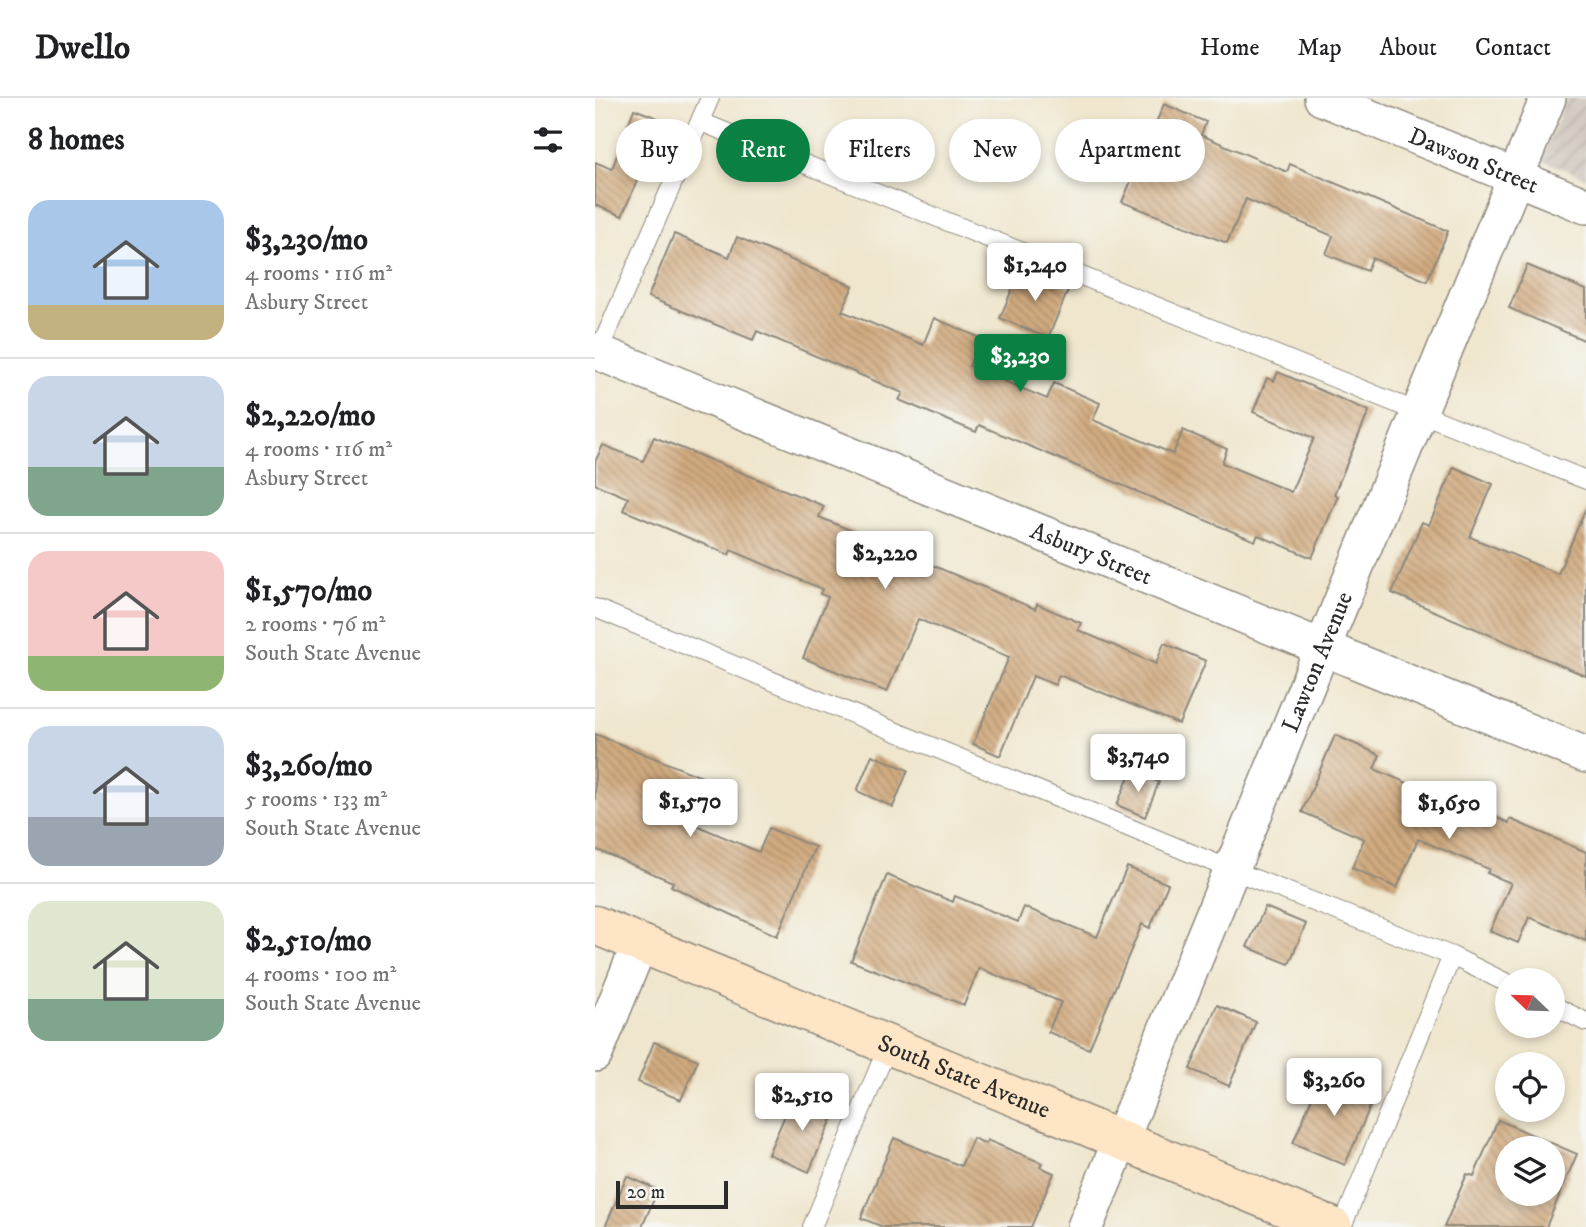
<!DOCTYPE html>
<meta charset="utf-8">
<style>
:root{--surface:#fff;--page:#f6f6f6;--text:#202124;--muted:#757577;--line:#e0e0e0;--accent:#0b8043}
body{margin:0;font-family:"IM FELL DW Pica",serif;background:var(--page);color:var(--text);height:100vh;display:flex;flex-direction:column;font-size:26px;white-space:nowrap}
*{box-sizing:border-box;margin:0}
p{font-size:23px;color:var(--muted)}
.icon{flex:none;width:38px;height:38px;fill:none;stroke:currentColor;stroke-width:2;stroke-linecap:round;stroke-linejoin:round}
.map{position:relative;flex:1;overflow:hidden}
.sheet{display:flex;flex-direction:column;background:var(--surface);width:595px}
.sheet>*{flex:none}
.guide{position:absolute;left:21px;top:21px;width:665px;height:63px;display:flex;gap:14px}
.needle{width:46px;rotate:293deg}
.fabs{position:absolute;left:900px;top:870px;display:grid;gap:14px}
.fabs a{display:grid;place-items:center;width:70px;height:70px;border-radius:50%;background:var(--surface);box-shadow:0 4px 10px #0003;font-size:35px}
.scale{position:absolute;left:21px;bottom:18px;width:112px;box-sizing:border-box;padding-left:7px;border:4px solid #2b2b2b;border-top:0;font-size:19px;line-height:24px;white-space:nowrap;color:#2b2b2b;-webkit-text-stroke:5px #f6f6f2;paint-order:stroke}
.price{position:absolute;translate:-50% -60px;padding:0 16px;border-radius:7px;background:#fff;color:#222;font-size:23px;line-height:46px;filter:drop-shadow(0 2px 4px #0008)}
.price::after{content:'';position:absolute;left:50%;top:42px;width:21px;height:16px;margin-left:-10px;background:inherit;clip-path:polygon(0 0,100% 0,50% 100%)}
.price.current{background:var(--accent);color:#fff}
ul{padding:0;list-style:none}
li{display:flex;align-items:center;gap:21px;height:175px;padding:0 28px}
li+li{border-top:2px solid var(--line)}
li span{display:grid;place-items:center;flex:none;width:196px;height:140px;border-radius:21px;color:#555}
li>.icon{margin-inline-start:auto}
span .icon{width:84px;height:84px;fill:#fffc;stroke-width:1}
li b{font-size:30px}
h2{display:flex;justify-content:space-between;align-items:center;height:84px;padding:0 28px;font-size:30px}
.tag{padding:0 24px;border-radius:32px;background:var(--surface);box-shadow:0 4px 10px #0003;font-size:24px;line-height:63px}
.tag.current{background:var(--accent);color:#fff}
header{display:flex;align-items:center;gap:42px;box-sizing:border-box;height:98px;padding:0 35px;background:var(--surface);border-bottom:2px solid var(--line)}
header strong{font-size:33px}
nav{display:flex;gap:38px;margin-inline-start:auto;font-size:24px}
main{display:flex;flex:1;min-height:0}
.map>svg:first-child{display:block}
.industrial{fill:url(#industrial-furrows)}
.building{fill:url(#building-back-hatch);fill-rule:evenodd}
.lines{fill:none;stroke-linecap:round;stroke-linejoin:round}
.lane-casing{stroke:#8d887c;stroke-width:20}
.street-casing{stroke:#8d887c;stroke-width:38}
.secondary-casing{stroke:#8d887c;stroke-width:41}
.lane{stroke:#fff;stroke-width:18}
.street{stroke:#fff;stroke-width:35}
.secondary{stroke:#fde5c5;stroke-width:38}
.labels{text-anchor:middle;stroke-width:6;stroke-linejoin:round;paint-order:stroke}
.street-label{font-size:24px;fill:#2b2b2b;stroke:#f6f6f2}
</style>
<header>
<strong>Dwello</strong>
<nav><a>Home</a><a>Map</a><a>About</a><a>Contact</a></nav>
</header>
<main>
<section class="sheet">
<h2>8 homes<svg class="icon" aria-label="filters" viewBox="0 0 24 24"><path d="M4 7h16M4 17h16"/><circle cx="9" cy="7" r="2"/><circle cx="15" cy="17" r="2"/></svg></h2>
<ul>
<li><span style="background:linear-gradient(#a9c7e8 75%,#c2b280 0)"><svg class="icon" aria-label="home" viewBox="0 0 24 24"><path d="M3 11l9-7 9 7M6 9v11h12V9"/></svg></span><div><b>$3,230/mo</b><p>4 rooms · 116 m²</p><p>Asbury Street</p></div></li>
<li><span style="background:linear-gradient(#c9d6e8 65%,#7fa58c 0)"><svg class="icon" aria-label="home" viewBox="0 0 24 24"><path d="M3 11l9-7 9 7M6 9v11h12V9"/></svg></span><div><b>$2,220/mo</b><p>4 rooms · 116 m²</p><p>Asbury Street</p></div></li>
<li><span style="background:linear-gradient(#f6c9c9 75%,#8fb573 0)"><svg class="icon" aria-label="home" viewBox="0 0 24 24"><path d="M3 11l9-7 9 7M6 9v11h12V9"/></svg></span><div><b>$1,570/mo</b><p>2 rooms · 76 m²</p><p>South State Avenue</p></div></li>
<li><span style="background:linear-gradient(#c9d6e8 65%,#9aa5b1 0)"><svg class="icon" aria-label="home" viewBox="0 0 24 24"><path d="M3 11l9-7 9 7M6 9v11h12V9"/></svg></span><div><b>$3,260/mo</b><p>5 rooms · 133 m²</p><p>South State Avenue</p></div></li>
<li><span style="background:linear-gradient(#dfe7d0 70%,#7fa58c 0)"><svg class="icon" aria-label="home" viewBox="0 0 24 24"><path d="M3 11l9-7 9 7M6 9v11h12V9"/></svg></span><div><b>$2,510/mo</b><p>4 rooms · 100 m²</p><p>South State Avenue</p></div></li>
</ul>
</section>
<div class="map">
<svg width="991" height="1129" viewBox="0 0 991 1129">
<defs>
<pattern id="industrial-furrows" width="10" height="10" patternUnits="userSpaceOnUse" patternTransform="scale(1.75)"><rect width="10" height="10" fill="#ccc2b8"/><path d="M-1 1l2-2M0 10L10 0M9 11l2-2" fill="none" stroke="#afa79e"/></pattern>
<pattern id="building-back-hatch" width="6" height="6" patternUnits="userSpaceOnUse" patternTransform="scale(1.75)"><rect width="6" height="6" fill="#d1ab80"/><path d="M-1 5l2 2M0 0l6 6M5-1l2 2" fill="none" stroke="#aa8b69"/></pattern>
</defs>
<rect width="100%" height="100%" fill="#f6f6f2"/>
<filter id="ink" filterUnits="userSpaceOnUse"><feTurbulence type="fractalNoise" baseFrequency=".0143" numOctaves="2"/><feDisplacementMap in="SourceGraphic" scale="14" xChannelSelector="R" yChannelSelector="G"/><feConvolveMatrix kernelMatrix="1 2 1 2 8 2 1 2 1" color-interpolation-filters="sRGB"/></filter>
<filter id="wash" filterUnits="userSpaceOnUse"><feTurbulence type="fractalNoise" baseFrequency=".00686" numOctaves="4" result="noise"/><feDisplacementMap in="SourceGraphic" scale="28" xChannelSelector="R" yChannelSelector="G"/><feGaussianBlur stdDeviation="1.57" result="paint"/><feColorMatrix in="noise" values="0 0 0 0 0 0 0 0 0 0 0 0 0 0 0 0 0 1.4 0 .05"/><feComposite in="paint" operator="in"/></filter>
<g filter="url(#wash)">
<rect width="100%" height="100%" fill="#efe6cd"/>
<!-- industrial -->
<path class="industrial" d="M972,0H991V80L946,62Z"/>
<g id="blocks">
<!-- building -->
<path class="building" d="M569,6L611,24L606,37L692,74L695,66L853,133L832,183L777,160L772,173L731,156L738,138L651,101L632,145L527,104Z
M39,11L68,22L27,118L0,107V64L17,71Z
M79,136L134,159L142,139L258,188L247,213L328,247L339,220L386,240L374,268L452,301L459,285L505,305L498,322L578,356L588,332L632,351L627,365L696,394L719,340L658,314L672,280L679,283L683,274L774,313L739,396L743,398L717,460L663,437L660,443L384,327L381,334L304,302L308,295L162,233L158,242L53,199Z
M932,167L991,192V243L914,210Z
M426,170L474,190L453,240L405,220Z
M59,339L229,408L224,419L440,511L442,506L486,525L483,532L561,566L569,545L611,563L584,626L464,577L460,587L438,578L405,658L378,646L414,559L323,521L292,594L208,560L233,499L225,496L227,491L136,452L134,457L28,412L33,400L0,386V364L8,347L48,363Z
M859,369L898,386L875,439L963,476L991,410V578L797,495L827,424L834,427Z
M0,636L109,680L91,723L164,754L174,730L220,749L182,838L76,788L78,784L0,751Z
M740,637L785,657L779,671L857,704L858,701L914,725L915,721L991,754V843L934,819L923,845L895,833L916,785L892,775L894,771L823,741L802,790L757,770L769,741L707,714Z
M277,657L313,672L298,709L262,693Z
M536,673L564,684L550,719L522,707Z
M532,769L573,786L555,830L547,826L494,951L453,934L466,904L384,870L369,907L256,863L292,777L358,804L360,798L423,824L429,809L502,839Z
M670,809L711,826L694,866L652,849Z
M622,907L661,924L634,988L595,971Z
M59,944L103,962L86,1002L43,984Z
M728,973L781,995L750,1067L698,1045Z
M199,997L240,1014L214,1074L173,1056Z
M903,1022L982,1056L951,1129H849L872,1076L879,1078ZM912,1050H957V1096H912Z
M299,1040L366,1068L378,1040L391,1046L392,1042L447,1065L445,1069L459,1075L436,1129H288L266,1120Z
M32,1078L63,1092L47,1129H10Z"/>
</g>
</g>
<g filter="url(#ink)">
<use href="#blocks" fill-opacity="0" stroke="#8d887c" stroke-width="2"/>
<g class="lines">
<!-- lane casing -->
<g class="lane-casing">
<path id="lane" d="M106,24L991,382
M1,260L115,0
M0,510L637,772L857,858L912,885
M957,907L991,924
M217,1129L293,948
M747,1129L857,858"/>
</g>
<!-- street casing -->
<g class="street-casing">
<g id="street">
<path id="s1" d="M727,0L991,108"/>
<path id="s2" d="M0,253L991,657"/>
<path d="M0,956L45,845"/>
<path id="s3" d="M490,1129L953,0"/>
</g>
</g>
<!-- secondary casing -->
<g class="secondary-casing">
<g id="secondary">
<path id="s4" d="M0,827L738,1129"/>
</g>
</g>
<!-- lane -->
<use href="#lane" class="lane"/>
<!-- street -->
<use href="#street" class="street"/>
<!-- secondary -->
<use href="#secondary" class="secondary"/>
</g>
</g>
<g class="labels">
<!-- street labels -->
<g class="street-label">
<text dy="8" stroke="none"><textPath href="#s1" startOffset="164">Dawson Street</textPath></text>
<text dy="8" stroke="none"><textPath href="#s2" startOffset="536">Asbury Street</textPath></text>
<text dy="8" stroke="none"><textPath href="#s3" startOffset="611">Lawton Avenue</textPath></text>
<text dy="8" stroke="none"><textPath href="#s4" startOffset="399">South State Avenue</textPath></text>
</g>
</g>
</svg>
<div class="fabs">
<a><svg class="needle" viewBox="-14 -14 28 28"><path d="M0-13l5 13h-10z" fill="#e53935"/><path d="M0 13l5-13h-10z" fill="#757577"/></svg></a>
<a><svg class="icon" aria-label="locate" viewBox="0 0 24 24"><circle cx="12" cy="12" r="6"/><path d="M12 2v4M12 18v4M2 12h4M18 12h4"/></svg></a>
<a><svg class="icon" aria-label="layers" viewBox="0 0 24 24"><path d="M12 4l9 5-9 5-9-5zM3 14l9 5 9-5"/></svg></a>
</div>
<div class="scale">20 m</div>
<b class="price" style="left:440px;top:205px">$1,240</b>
<b class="price current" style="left:425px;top:296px">$3,230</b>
<b class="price" style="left:290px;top:493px">$2,220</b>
<b class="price" style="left:543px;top:696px">$3,740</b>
<b class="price" style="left:95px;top:741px">$1,570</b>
<b class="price" style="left:854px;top:743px">$1,650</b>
<b class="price" style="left:739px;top:1020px">$3,260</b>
<b class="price" style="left:207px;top:1035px">$2,510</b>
<div class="guide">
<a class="tag">Buy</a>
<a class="tag current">Rent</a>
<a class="tag">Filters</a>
<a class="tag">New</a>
<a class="tag">Apartment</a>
</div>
</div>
</main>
